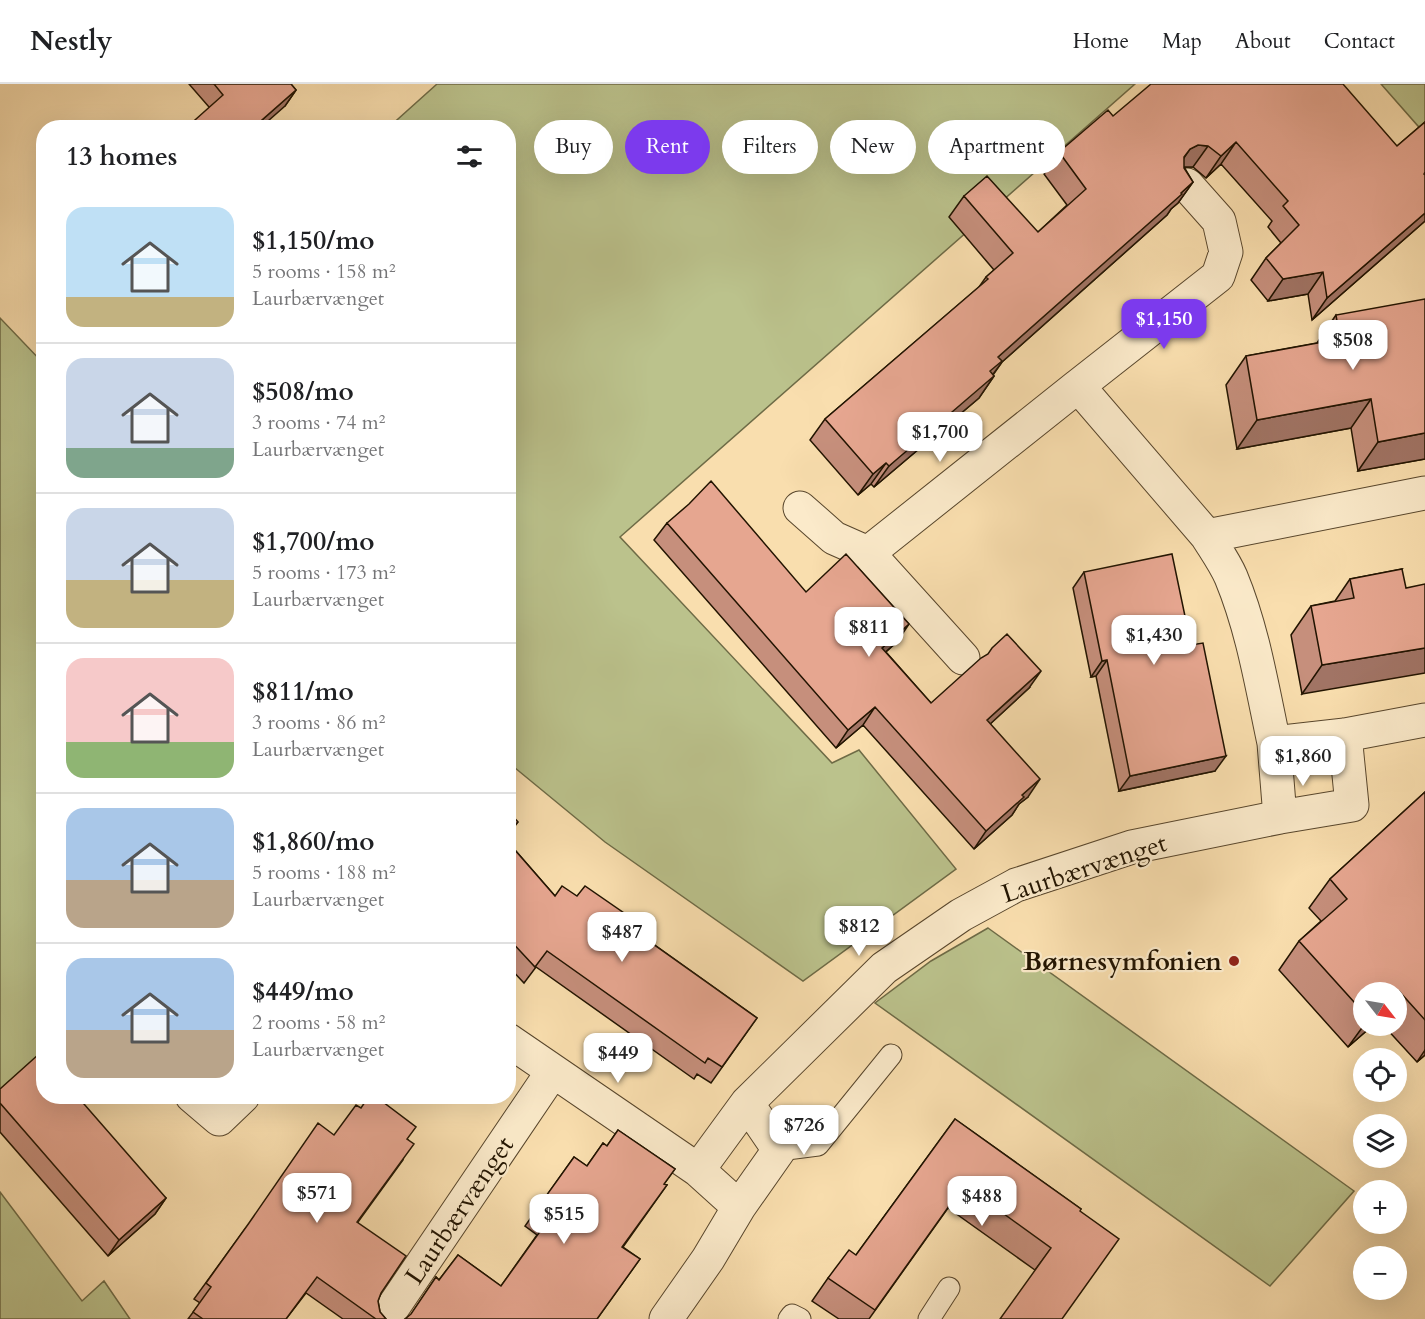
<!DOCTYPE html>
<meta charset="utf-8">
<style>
:root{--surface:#fff;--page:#f2f2f2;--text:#202124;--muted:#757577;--line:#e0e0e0;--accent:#7c3aed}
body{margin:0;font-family:Cardo,serif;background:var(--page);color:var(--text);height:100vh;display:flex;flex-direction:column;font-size:22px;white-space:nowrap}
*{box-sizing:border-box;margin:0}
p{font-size:20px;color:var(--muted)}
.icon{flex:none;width:33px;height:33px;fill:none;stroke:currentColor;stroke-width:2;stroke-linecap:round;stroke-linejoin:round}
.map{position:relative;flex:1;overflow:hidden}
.side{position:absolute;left:36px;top:36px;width:480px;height:984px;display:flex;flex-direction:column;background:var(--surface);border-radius:24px;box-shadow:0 6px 24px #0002}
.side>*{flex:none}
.banner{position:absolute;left:534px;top:36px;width:570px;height:54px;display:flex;gap:12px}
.needle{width:39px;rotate:121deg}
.buttons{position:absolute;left:1353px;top:898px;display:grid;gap:12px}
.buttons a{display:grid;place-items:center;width:54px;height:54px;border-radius:50%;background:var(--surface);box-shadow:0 6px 24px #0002;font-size:30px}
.price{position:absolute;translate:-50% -51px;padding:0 14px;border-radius:12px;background:#fff;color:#222;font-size:20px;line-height:39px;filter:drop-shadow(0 2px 3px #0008)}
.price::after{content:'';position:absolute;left:50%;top:36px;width:18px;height:14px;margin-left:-9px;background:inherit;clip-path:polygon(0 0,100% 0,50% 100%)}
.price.active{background:var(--accent);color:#fff}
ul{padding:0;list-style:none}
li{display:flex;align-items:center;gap:18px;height:150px;padding:0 30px}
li+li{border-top:2px solid var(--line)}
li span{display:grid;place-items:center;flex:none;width:168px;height:120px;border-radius:18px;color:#555}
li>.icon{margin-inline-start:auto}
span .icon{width:72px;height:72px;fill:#fffc;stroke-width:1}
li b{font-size:26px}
h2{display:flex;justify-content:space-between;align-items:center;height:72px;padding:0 30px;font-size:26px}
.tag{padding:0 21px;border-radius:27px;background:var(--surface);box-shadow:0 6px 24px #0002;font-size:21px;line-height:54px}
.tag.active{background:var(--accent);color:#fff}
header{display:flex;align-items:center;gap:36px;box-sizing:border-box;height:84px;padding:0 30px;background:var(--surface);border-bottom:2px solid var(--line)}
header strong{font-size:28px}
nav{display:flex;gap:33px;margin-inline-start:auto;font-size:21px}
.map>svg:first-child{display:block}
.green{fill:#bbc28c;stroke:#6e6b46;stroke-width:1.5}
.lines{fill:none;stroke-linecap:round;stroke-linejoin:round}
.lane-casing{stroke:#58462c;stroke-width:23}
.street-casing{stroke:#58462c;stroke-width:35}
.lane{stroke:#fbeaca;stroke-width:21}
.street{stroke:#fbeaca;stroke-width:33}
.wall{fill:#c68f7c;stroke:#221401;stroke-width:1.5}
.shaded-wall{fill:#a17465;stroke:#221401;stroke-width:1.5}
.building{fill:#e6a690;stroke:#221401;stroke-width:1.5}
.poi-dot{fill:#8f2418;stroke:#fbeaca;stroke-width:2}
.labels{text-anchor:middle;stroke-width:4.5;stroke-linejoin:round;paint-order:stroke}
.street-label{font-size:26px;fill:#221401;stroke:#fbeaca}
.poi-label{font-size:26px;font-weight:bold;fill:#221401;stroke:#fbeaca;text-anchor:end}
</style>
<header>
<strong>Nestly</strong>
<nav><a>Home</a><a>Map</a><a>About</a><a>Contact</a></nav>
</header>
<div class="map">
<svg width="1425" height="1235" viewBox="0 0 1425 1235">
<rect width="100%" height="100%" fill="#f9deae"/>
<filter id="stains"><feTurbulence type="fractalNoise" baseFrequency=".00333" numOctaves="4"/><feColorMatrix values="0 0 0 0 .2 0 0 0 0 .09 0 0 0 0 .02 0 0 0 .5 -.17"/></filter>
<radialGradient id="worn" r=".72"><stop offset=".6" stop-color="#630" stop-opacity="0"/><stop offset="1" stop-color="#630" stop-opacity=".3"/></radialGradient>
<!-- green -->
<path class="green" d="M437,0H1135L620,453L832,679L859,666L956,785L803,897L605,758L509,679L508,44H388Z
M1381,0H1425V50Z
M0,234L44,280L43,972L0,1020Z
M988,844L1354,1107L1270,1202L875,919L931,877Z
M0,1108L82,1217L104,1197L130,1235H0Z"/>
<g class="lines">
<!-- lane casing -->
<g class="lane-casing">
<path id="lane" d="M779,1066L818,1061L891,971
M789,1235L792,1231L800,1235
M929,1235L949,1204"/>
</g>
<!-- street casing -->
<g class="street-casing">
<path id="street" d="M1187,101L1219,137L1226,168L1218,192L1078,302L1207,452
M800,424L834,454L868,469L1078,302
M868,469L963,574
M1345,651L1352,721L1280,733L1274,659L1345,651L1425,636
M1274,659C1262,603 1253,546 1231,493C1225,479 1215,465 1207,452L1425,409
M508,956L698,1086
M192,1012L219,1035L243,1012
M739,1123L779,1066L747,1019
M385,1235L553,987
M666,1235L708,1175L739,1123L698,1086L747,1019L884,884L961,831L1016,801L1132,763L1280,733"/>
</g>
<!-- lane -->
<use href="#lane" class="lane"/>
<!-- street -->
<use href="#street" class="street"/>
</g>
<!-- wall -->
<path class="wall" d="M189,0H291L296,6L285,22L209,23Z
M1113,32L1397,62L1425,38V137L1312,236L1308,210L1268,217L1251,196L1266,174L1281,159L1268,143L1272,137L1221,80L1206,94L1193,83H1184L1193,98L1178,119L1171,125L1167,131L1002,278L993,291L994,292L979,314L874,403L871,400L858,411L810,356L825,335L979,203L986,193L994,186L949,133L964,112L1038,148L1067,121L1044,90L1059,68Z
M44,129V142L38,136Z
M1336,231L1425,375L1358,387L1351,344L1237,365L1226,301L1246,272L1317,259Z
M667,439L806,508L897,558L886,568L931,619L1029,604L990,640L1028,713L1019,720L1012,731L974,765L863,641L836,664L654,456Z
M1402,485L1302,610L1291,551L1311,522L1335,517L1350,495Z
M1084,488L1191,561L1215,687L1119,707L1096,592L1091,593L1073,504Z
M1425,708V971L1417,978L1384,942H1396V909H1364V942H1372L1348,963L1279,886L1299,857L1321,837L1309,824L1330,795Z
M508,758L555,812H577L632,845L757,934L711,999L697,990L694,995L536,883L524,899L508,882Z
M0,1005L166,1114L155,1130L108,1172L0,1048Z
M955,1035L1081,1125L1035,1186L948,1124L869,1235H839L812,1217L828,1194L856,1171Z
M618,1046L675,1085L664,1100L667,1101L623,1163L640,1175L597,1235H405L411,1231L436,1193L439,1196L458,1171L501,1202L537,1151L525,1142L574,1073L587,1082L603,1059L607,1062Z
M334,1051L408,1056L403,1076L358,1138L381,1209L378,1217L380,1228L386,1235H343L306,1209L286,1235H188L200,1219L194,1215L245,1145Z"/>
<!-- shaded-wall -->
<path class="shaded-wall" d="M296,6L285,22L260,44H253Z
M1236,58L1221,80L1206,94L1221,72Z
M1198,61L1208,62L1193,83H1183L1175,87L1190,65Z
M1193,98L1178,119L1171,125L1167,131L1002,278L988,297L994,292L979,314L874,403L889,382L998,273Z
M1425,129V137L1312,236L1327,214Z
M1323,188L1308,210L1268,217L1283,195Z
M1371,315L1351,344L1237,365L1257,336Z
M1425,349V375L1358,387L1378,358Z
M886,379L871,400L858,411L873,390Z
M909,540L897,558L870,581L882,564Z
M1425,564V589L1302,610L1322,581Z
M1107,576L1096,592L1091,593L1102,577Z
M1041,587L1029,604L975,654L987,636Z
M875,623L863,641L836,664L848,646Z
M1226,672L1215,687L1119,707L1130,692Z
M1040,695L1028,713L1019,720L1012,731L974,765L986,747L1022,711Z
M518,738L508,751V746Z
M1364,941L1372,942L1348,963Z
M1425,966V971L1417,978Z
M166,1114L155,1130L108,1172L119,1156Z"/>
<!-- building -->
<path class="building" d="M214,0H291L296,6L253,44H186L223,11Z
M1151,0H1343L1397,62L1425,38V88L1424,90L1425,91V129L1327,214L1323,188L1283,195L1266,174L1299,141L1283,122L1288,117L1236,58L1221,72L1208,62L1198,61L1190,65L1184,73V84L1193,98L1181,109L1182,110L998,273L1002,277L990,287L994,292L889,382L886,379L873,390L825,335L988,195L986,193L1013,169L964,112L987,92L1038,148L1086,105L1059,68L1108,26L1113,32Z
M1425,215V349L1378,358L1371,315L1257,336L1246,272L1340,255L1336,231Z
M711,397L806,508L846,470L909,540L882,564L931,619L981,574L988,570L992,564L1007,550L1041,587L987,636L1040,695L1022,711L1024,713L986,747L875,623L848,646L667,439L689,420Z
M1172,470L1191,561L1203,559L1226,672L1130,692L1107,576L1102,577L1084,488Z
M1402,485L1406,504L1425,500V564L1322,581L1311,522L1354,514L1350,495Z
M1425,708V936L1399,907L1396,909H1364V929L1299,857L1347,815L1330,795Z
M508,727L518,738L508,746Z
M508,758L555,812L562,802L577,812L585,802L637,838L632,845L757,934L722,983L708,974L705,979L547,867L535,883L508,854Z
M39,970L44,975V1012H77L166,1114L119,1156L0,1019V1005Z
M369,1012H375L416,1043L407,1055L414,1060L357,1138L406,1172L381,1209L378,1217L380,1228L386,1235H376L317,1193L286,1235H203L193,1228L211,1203L206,1199L249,1139L318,1039L334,1051L356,1021L361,1024Z
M955,1035L1081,1125L1080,1127L1119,1155L1062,1235H1000L1051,1164L964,1101L875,1226L828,1194L849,1166L856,1171Z
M618,1046L675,1085L664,1100L667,1101L622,1163L640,1175L597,1235H405L411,1230L436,1193L439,1196L458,1171L501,1202L549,1135L536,1126L574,1073L587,1082L603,1059L607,1062Z"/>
<!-- markers -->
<circle class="poi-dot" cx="1234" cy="877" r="6"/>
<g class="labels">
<!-- street labels -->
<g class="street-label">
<text transform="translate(1084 784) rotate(-18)" y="9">Laurbærvænget</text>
<text transform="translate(459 1126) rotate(-56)" y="9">Laurbærvænget</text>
</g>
<!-- poi labels -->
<g class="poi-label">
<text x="1222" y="886">Børnesymfonien</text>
</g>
</g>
<rect width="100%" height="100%" filter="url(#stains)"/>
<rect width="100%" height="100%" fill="url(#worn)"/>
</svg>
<div class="buttons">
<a><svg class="needle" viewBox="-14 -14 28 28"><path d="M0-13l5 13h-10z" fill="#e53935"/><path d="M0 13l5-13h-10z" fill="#757577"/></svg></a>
<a><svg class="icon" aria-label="locate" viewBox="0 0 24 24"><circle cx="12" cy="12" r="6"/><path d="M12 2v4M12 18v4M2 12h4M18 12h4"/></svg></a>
<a><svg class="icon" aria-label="layers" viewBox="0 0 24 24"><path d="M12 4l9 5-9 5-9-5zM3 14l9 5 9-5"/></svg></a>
<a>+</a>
<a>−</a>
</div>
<b class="price active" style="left:1164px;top:266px">$1,150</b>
<b class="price" style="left:1353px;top:287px">$508</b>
<b class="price" style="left:940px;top:379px">$1,700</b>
<b class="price" style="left:869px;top:574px">$811</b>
<b class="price" style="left:1154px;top:582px">$1,430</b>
<b class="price" style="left:1303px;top:703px">$1,860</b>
<b class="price" style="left:859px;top:873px">$812</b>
<b class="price" style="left:622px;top:879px">$487</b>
<b class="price" style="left:618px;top:1000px">$449</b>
<b class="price" style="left:804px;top:1072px">$726</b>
<b class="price" style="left:317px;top:1140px">$571</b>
<b class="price" style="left:982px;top:1143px">$488</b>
<b class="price" style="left:564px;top:1161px">$515</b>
<div class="banner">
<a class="tag">Buy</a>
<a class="tag active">Rent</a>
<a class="tag">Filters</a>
<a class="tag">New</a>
<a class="tag">Apartment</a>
</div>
<section class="side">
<h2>13 homes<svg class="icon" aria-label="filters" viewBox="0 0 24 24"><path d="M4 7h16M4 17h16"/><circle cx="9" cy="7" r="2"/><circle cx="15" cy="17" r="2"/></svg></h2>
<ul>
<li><span style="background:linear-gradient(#bfe0f5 75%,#c2b280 0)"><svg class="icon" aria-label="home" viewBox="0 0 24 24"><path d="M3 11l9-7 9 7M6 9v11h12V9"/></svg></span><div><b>$1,150/mo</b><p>5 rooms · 158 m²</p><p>Laurbærvænget</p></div></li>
<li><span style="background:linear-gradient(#c9d6e8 75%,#7fa58c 0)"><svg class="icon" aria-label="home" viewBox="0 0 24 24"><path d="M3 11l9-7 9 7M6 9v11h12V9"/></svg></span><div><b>$508/mo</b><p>3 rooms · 74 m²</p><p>Laurbærvænget</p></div></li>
<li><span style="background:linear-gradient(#c9d6e8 60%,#c2b280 0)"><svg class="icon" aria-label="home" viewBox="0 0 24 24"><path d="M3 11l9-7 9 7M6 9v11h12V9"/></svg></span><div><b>$1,700/mo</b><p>5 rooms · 173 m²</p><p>Laurbærvænget</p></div></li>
<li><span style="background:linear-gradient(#f6c9c9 70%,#8fb573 0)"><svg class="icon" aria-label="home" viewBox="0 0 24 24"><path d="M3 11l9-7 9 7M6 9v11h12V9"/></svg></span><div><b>$811/mo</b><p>3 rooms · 86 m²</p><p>Laurbærvænget</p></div></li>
<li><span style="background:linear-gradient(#a9c7e8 60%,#b9a48a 0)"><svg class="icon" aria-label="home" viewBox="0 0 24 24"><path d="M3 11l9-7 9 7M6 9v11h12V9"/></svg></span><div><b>$1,860/mo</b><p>5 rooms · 188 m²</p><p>Laurbærvænget</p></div></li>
<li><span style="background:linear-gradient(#a9c7e8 60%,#b9a48a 0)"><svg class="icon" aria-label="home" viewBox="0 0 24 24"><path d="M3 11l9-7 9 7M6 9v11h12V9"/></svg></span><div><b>$449/mo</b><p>2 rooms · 58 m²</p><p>Laurbærvænget</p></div></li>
</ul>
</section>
</div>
